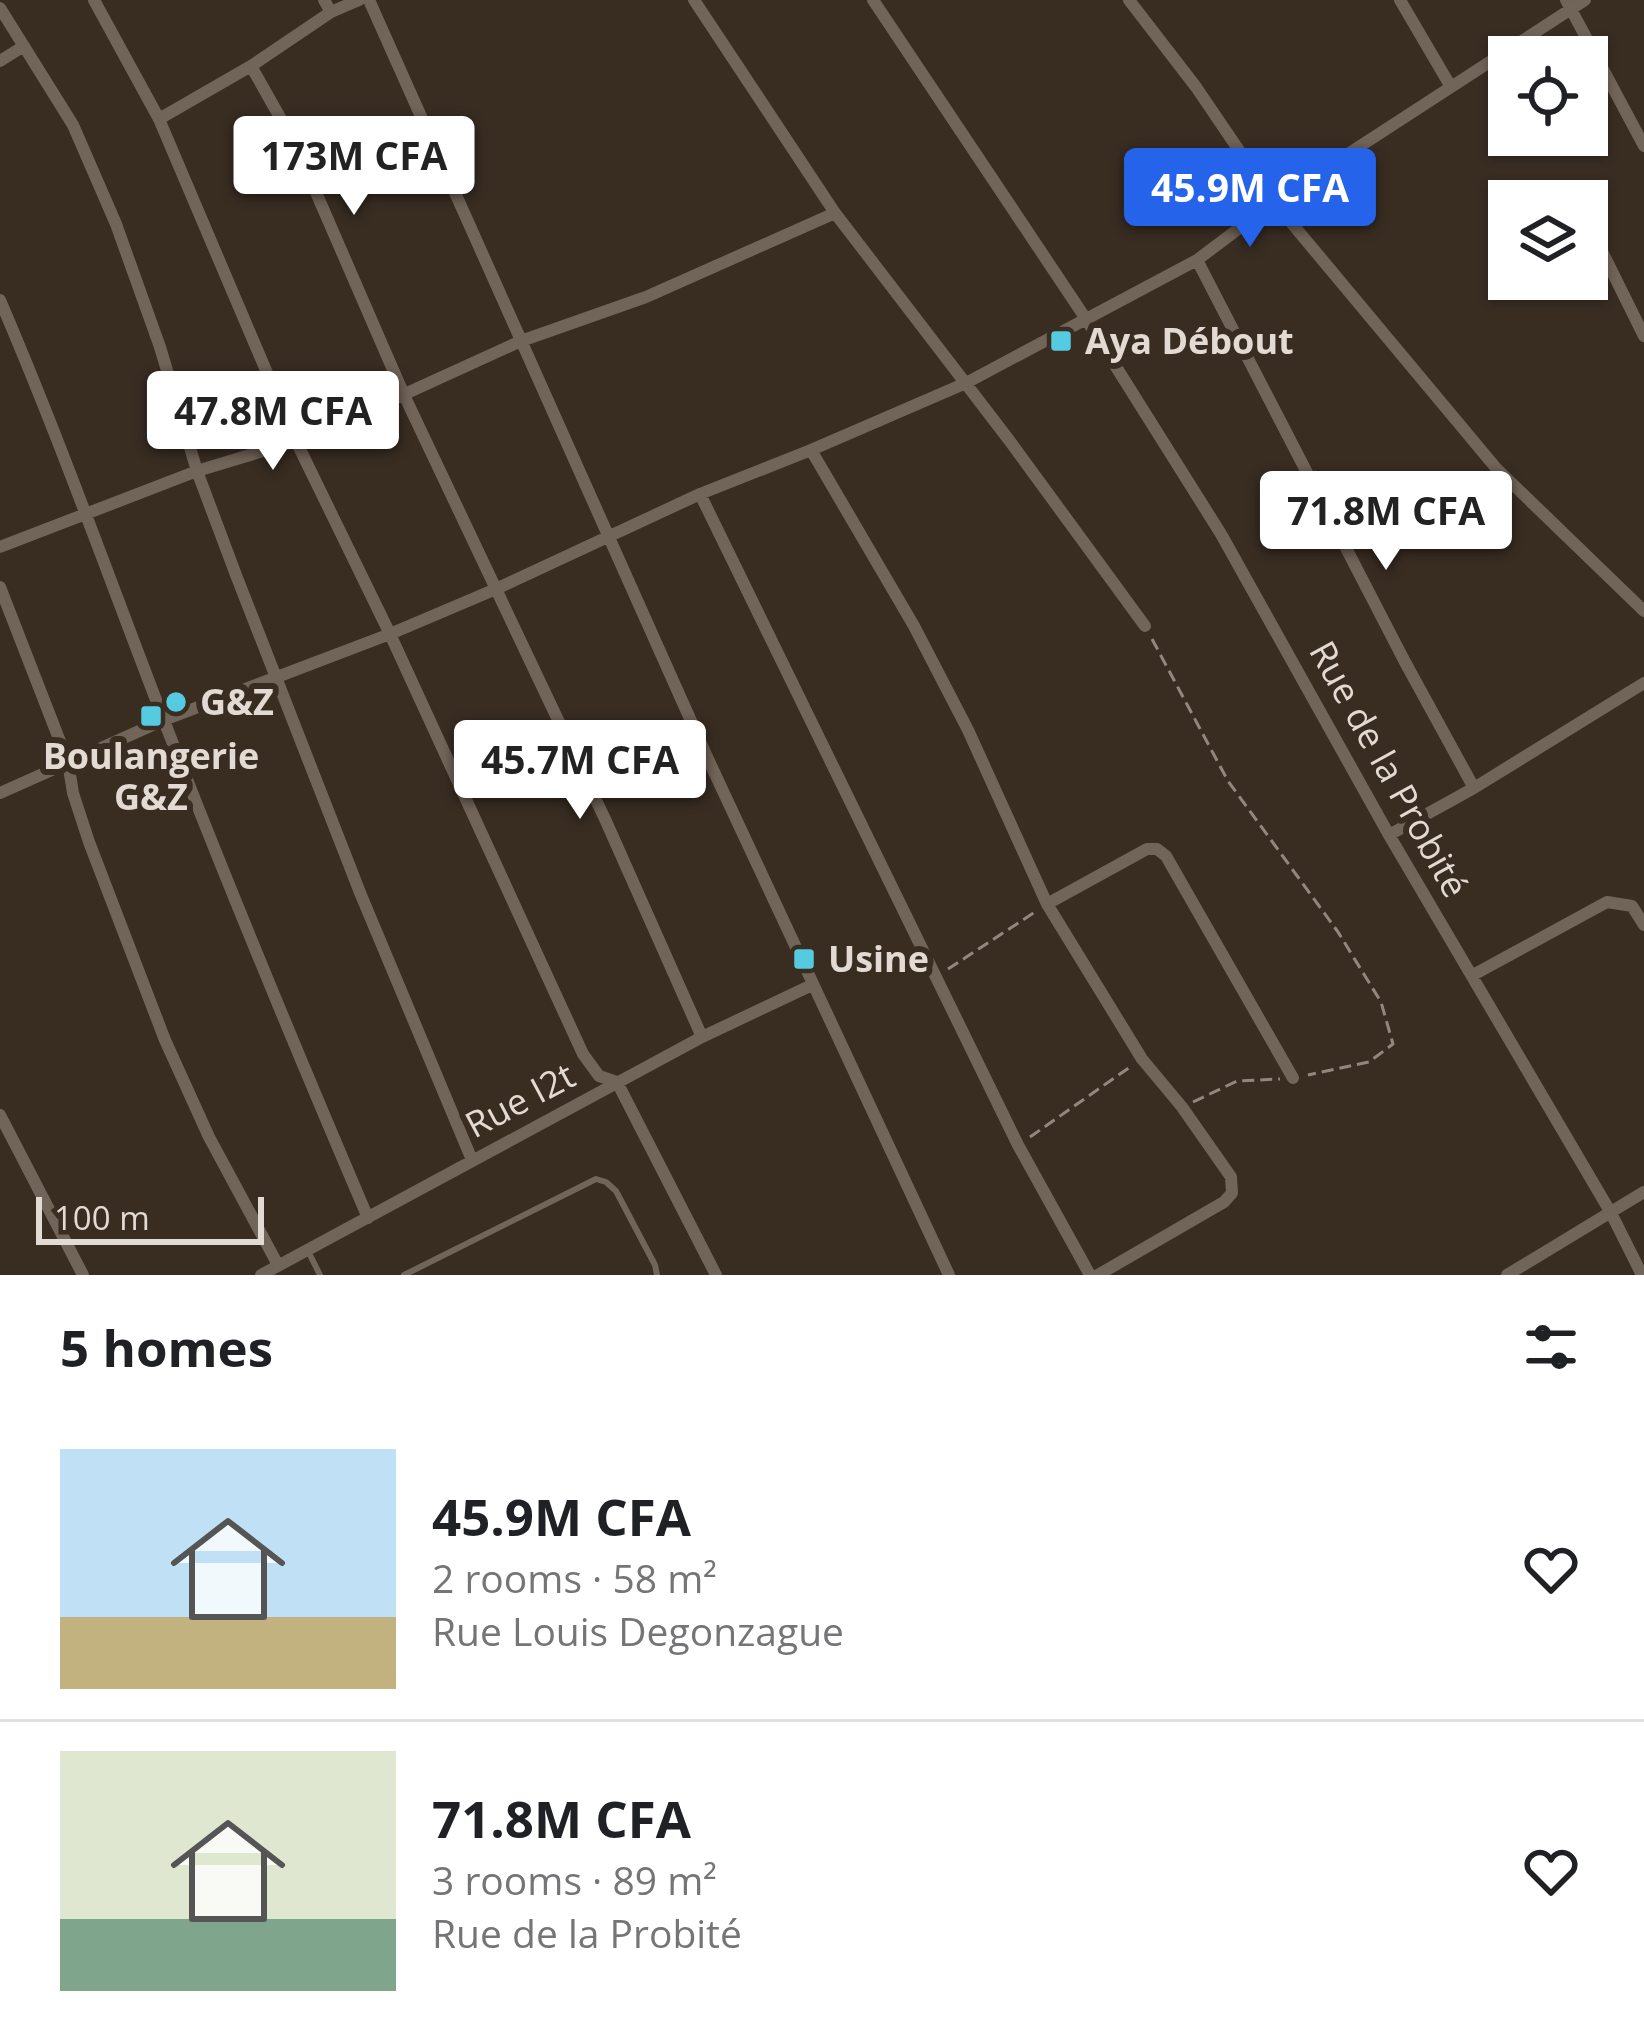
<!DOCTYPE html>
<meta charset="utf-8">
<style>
:root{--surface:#fff;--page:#f2f2f2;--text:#202124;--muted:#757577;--line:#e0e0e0;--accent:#2563eb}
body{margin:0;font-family:"Open Sans",sans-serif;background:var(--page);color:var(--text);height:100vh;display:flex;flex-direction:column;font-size:45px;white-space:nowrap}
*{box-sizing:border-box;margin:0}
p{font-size:39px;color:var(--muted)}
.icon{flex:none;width:66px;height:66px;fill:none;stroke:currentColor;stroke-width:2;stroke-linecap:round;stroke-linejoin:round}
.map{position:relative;height:1275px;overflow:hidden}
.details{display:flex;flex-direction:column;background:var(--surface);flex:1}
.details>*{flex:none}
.controls{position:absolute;left:1488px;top:36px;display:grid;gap:24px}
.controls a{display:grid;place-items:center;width:120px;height:120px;border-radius:0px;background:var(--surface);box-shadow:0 3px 9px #0004;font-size:60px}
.scale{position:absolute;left:36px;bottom:30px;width:228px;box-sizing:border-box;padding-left:12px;border:6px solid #e2dad3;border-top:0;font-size:33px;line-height:42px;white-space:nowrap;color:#e2dad3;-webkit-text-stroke:9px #392d22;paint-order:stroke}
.price{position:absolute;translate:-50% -102px;padding:0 27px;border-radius:12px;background:#fff;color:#222;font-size:39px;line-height:78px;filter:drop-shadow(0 3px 6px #0008)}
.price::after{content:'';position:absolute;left:50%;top:72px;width:36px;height:27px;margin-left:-18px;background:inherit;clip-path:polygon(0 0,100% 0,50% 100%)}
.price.selected{background:var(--accent);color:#fff}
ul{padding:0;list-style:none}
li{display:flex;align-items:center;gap:36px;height:300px;padding:0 60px}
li+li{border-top:3px solid var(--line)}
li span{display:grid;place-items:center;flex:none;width:336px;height:240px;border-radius:0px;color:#555}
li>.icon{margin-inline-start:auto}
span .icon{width:144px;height:144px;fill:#fffc;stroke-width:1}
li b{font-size:51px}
h2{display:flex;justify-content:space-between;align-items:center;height:144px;padding:0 60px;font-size:51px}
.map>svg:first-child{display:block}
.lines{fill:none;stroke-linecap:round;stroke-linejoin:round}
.path{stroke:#91877e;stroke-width:3;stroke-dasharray:12 6;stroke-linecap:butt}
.service{stroke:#716458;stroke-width:6}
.minor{stroke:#716458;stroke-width:12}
.poi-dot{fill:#55cae0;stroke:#392d22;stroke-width:4.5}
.labels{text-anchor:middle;stroke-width:12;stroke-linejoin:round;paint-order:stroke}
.poi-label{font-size:36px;font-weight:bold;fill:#e2dad3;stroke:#392d22;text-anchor:start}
.street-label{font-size:36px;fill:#e2dad3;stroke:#392d22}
</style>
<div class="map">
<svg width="1644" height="1275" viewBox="0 0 1644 1275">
<rect width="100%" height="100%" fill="#392d22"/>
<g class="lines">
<!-- path -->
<path class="path" d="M1152,639L1228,781L1338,932L1381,1002L1393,1044L1369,1062L1308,1075
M948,969L1035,912
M1193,1102L1237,1081L1280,1079
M1030,1137L1130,1067"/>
<!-- service -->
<path class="service" d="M309,1253L320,1275
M404,1275L596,1179L606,1182L616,1191L655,1265L657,1275"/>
<!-- minor -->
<path class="minor" d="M94,0L159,119L296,441L390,634L583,1054L599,1076L617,1082L716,1275
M324,0L331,12L359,0
M369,0L708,759L949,1275
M694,0L835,213L1009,440L1145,626
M873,0L1086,319L1221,534L1389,835L1611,1213L1642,1275
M1129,0L1196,87L1274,202L1496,468L1644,611
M1400,0L1451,87
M1566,0L1644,146
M0,8L73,125L116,224L160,347L197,471L236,575L361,895L472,1160
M0,61L24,46
M251,66L295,144L404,395L605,819L702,1037
M159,119L251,66L331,12
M1572,190L1577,201
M1587,221L1644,336
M1197,260L1405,662L1474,788L1389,835
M0,300C59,437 109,578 163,718C228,886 297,1052 368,1218
M811,450L914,626L968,730L1047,904L1142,1059L1182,1107L1231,1177L1232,1193L1224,1202L1098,1275
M700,494L1018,1145L1090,1275
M0,547L197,471L296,441L350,419L521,341L646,297L835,213
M0,587L68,762L73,793L89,842L165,1040L209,1137L278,1265
M1474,788L1644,683
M0,793L164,720L390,634L496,589L700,494L811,450L966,383L1197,260L1274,202L1585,0
M1047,904L1147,849H1157L1166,856L1293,1078
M1473,975L1607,902L1632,906L1644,925
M0,1115L83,1275
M261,1275L702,1037L812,985
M1507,1275L1644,1192"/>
</g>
<!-- markers -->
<g class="poi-dot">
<rect x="1049" y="329" width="24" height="24" rx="6"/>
<circle cx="176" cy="702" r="12"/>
<rect x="139" y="704" width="24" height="24" rx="6"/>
<rect x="792" y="947" width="24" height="24" rx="6"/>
</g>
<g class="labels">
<!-- poi labels -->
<g class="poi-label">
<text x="1085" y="354">Aya Débout</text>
<text x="200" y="715">G&amp;Z</text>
<text x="151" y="769" text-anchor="middle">Boulangerie<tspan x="151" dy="41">G&amp;Z</tspan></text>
<text x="828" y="972">Usine</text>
</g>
<!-- street labels -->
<g class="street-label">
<text transform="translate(1389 769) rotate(61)" y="13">Rue de la Probité</text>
<text transform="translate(520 1100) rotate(-28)" y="13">Rue I2t</text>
</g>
</g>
</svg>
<div class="controls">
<a><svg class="icon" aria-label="locate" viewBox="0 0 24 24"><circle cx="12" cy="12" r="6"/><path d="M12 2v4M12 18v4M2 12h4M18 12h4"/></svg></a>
<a><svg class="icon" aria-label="layers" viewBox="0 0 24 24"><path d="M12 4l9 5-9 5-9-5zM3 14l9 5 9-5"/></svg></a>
</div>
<div class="scale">100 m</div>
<b class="price" style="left:354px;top:218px">173M CFA</b>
<b class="price selected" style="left:1250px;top:250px">45.9M CFA</b>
<b class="price" style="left:273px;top:473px">47.8M CFA</b>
<b class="price" style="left:1386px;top:573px">71.8M CFA</b>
<b class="price" style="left:580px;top:822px">45.7M CFA</b>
</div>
<section class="details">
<h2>5 homes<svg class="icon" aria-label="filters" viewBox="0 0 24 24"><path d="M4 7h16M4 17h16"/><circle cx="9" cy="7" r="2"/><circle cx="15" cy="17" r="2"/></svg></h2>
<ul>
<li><span style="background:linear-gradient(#bfe0f5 70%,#c2b280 0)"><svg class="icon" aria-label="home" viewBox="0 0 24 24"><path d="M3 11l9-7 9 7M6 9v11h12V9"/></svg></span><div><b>45.9M CFA</b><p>2 rooms · 58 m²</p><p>Rue Louis Degonzague</p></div><svg class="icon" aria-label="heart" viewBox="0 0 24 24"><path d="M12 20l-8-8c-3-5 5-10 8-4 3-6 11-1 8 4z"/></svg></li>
<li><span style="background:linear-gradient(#dfe7d0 70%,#7fa58c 0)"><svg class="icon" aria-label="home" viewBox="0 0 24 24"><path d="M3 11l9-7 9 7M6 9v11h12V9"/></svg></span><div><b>71.8M CFA</b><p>3 rooms · 89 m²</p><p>Rue de la Probité</p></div><svg class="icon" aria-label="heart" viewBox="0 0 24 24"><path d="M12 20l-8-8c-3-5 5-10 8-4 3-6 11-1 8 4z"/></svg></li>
</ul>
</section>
